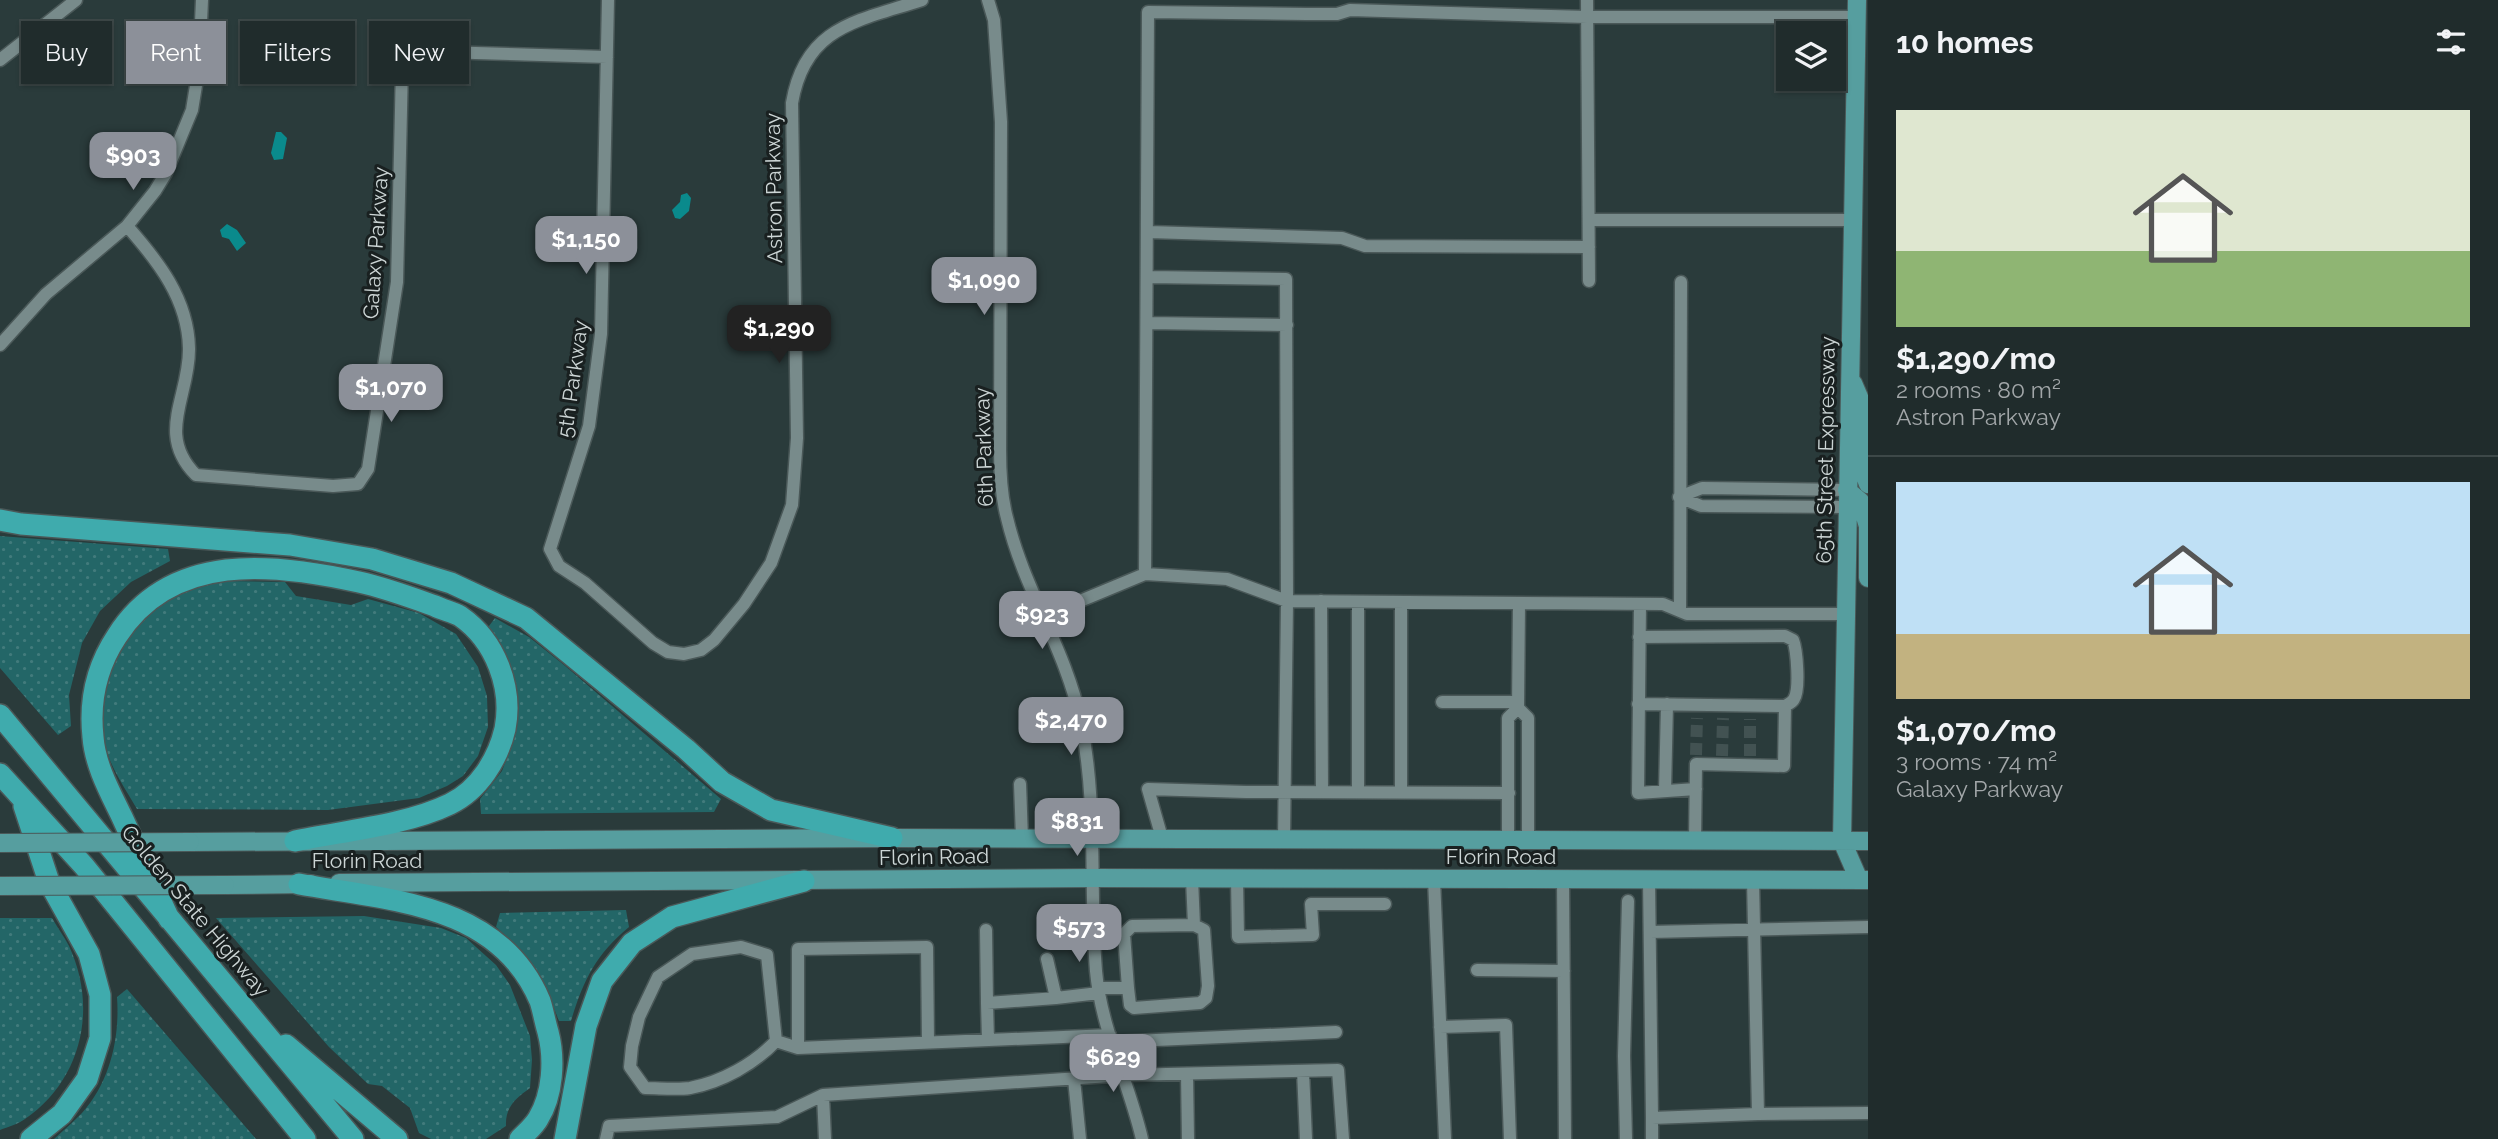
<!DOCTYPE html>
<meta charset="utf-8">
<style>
:root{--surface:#202c2c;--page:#2d3838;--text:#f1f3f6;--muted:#a2a7a9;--line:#3d4848;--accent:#8c9099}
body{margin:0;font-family:Raleway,sans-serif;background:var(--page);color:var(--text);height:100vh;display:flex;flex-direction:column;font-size:26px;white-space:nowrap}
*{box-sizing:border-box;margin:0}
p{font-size:23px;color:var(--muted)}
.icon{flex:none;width:38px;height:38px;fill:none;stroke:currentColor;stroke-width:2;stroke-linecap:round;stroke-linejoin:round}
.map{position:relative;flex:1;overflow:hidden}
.drawer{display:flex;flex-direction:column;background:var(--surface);width:630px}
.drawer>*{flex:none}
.guide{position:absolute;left:21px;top:21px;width:665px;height:63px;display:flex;gap:14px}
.buttons{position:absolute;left:1776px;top:21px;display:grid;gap:14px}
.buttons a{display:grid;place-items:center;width:70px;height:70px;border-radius:0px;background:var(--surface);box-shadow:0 2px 5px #0004,0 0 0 2px var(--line);font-size:35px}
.price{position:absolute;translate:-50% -60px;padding:0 16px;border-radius:14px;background:var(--accent);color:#fff;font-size:23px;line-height:46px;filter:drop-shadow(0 2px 4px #0008)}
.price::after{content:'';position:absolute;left:50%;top:42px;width:21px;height:16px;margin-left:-10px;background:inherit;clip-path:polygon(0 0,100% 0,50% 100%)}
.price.on{background:#222;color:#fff}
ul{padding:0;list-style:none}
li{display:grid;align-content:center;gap:14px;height:371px;padding:0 28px}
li+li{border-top:2px solid var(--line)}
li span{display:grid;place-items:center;height:217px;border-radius:0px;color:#555}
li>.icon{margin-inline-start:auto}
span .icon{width:126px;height:126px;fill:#fffc;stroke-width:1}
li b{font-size:30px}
h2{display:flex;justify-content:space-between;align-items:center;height:84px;padding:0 28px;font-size:30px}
.pill{padding:0 24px;border-radius:0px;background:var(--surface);box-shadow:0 2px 5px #0004,0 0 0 2px var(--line);font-size:24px;line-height:63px}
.pill.on{background:var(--accent);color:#fff}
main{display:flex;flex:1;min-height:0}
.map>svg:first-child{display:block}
.grass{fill:url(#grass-dots)}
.water{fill:#0a8a8c}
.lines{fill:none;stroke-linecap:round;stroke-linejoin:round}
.minor-tunnel{stroke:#425252;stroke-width:12;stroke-dasharray:12 6;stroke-linecap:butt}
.minor-casing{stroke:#4a5858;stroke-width:15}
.major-casing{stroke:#4a5858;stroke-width:20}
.highway-casing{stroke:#4a5858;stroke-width:24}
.minor{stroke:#788b8b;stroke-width:12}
.major{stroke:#569e9f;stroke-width:18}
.highway{stroke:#3fabad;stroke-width:21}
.major-bridge-casing{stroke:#4a5858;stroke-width:20;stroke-linecap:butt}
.major-bridge{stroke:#569e9f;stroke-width:18}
.labels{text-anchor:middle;stroke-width:6;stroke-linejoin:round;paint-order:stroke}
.street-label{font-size:21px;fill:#ccd5d5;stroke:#192020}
</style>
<main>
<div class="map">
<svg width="1868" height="1139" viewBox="0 0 1868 1139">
<defs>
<pattern id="grass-dots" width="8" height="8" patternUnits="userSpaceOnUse" patternTransform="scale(1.75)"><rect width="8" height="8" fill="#236667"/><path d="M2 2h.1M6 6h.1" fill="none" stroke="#427b7c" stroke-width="1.8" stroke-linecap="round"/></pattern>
</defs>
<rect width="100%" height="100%" fill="#2a3b3b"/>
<!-- grass -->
<path class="grass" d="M0,536L168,549L170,561L131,582L100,611L82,643L69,695L71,726L58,735L0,668Z
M223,581L285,582L296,596L351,605L368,599L419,613L456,634L478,667L487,696L488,727L478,756L463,776L447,786L419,798L328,810L137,809C125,788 109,766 104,741C93,691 122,631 162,603C180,590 202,586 223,581Z
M495,618L529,637L564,665L721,799L714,812L481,814L480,799L502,771L510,750L515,734L516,714L486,630Z
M626,910L629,927C596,954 583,981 571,1021H559C545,983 528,954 496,927L500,913Z
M364,916L441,928L466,938L496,965L510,985L530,1036L532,1060L530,1088C516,1098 505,1107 506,1126L486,1139H431L419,1133L410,1108L382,1086L368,1084L329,1047L216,918Z
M0,918H52C57,927 64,936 69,946C98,1008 82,1080 25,1119C18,1124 8,1127 0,1130Z
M127,989L256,1139H54C63,1131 73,1122 82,1113C110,1082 120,1038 117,997Z"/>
<!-- water -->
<path class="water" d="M276,132H281L287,138L283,159L274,160L271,153Z
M687,193L691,198L689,211L680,219L675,218L672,210L680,202L681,195Z
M227,224L237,230L246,243L237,251L229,239L222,237L220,230Z"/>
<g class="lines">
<!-- minor-tunnel -->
<path class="minor-tunnel" d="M1696,755L1697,718
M1722,756L1723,718
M1750,756V719"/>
<!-- minor casing -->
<g class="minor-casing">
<path id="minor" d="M608,0L601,334L589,426L550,549L559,566L585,583L653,643L668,652L684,654L701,650L714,640L744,604L771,563L792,505L797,438L792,103C805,26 858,21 922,0
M988,0L994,20L1001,122L1000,450C1000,473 1001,496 1007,518C1024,590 1066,649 1081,722C1098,808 1089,886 1096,971C1101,1029 1129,1082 1142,1139
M1587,0L1589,281
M0,60L76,0
M1589,220H1853
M127,226C158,261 188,299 189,348C190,396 155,434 196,475L333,486L358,484L368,469L397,282L402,67L419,54L441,52L607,57
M1149,232L1342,238L1365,246L1589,247
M1148,277L1286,279L1287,601L1284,839
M1147,323L1287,325
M0,345L46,294L127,226L155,191L166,173L192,110L199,67L202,0
M1679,497L1702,488L1847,490
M1679,497L1701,506L1847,507
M1145,574L1148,12L1307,14H1337L1350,10L1587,17H1857
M1321,601L1322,792
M1358,602V792
M1401,602V792
M1640,604L1638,793L1696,789
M1680,611L1681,282
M1044,616L1145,574L1227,579L1287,601L1663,604L1687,614H1846
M1639,637L1785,636L1793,640C1797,650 1800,690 1794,699C1792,703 1788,704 1785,706
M1442,702H1518
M1638,704L1785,706L1784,766L1696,764L1695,841
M1518,708L1528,718V840
M1020,784L1022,838
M1665,791L1667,704
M1162,838L1148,789L1246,792L1509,793
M1508,840V718L1518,708L1519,603
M1237,879L1238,937L1313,935L1311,904H1385
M1434,879L1445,1139
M1563,880L1565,1139
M1649,880L1652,1118L1758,1114
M1753,880L1758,1114L1868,1113
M986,930L987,1003L1056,998
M1650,932L1868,927
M1047,959L1056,998L1099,993
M1477,970L1564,971
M1098,988H1128L1124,934L1132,926L1194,925L1192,879
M1128,988L1130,1005L1134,1008L1200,1003L1206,998L1208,986L1204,930L1194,925
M987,1003L988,1040
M1440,1027L1506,1025L1510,1139
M776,1041C754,1064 722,1082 690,1088C676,1090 659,1088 645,1088L630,1067L632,1046L639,1017L658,977L692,954L741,947L767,955L776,1041L798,1048
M928,1042L927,947L798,949V1048C902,1043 1006,1040 1110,1035
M1112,1042L1336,1032
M1303,1071L1306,1139
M1187,1074L1188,1139
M1074,1079L1080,1139
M1652,1118V1139
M606,1139L609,1126L777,1117L823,1095
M825,1139L823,1095L1125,1075L1338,1070L1343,1139
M1626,1139L1624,1056L1628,901"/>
</g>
<!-- major casing -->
<g class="major-casing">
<path id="major" d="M1857,0L1842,841L1859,880
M1853,383L1865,411V476L1868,484
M1847,490L1860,501L1868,526V578
M190,842L892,838L1868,841
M339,883L1094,878L1868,880
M225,885L311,884"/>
</g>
<!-- highway casing -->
<g class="highway-casing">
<path id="highway" d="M0,520L21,524L290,545L372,559L451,583L526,618L686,749L722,782L771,810L892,838
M0,715L353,1139
M0,774L84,866L305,1139
M24,806L49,882L89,954L100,995V1038L87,1079L62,1114L31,1139
M299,884C388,900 499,903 540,1001C543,1010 545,1022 548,1032C555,1059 553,1095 538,1119C534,1126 526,1133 520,1139
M169,919C153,885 138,851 122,817C110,792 95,765 93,737C89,700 97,666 117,636C171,551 274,563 359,582C386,588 410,597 435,606C443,610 453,612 460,616C496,641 513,688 505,729C498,759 479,790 450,804C407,825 343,831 295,841
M286,1045L397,1139
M565,1139L586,1026L602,981L632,943L672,917L804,881"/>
</g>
<!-- minor -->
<use href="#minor" class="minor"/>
<!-- major -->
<use href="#major" class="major"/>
<!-- highway -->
<use href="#highway" class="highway"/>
<!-- major-bridge casing -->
<g class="major-bridge-casing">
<path id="major-bridge" d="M0,843L190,842
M0,886L225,885"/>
</g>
<!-- major-bridge -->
<use href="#major-bridge" class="major-bridge"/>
</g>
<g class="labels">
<!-- street labels -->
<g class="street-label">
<text transform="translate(774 188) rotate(-91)" y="7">Astron Parkway</text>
<text transform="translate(376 243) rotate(-86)" y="7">Galaxy Parkway</text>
<text transform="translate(573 379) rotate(-82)" y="7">5th Parkway</text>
<text transform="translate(984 447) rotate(-92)" y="7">6th Parkway</text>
<text transform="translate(1826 450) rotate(-89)" y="7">65th Street Expressway</text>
<text transform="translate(934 857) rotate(-1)" y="7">Florin Road</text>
<text x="1501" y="864">Florin Road</text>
<text x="367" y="868">Florin Road</text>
<text transform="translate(195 911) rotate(50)" y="7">Golden State Highway</text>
</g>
</g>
</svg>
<div class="buttons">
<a><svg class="icon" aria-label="layers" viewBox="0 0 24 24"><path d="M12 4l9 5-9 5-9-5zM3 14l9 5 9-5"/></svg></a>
</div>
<b class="price" style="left:133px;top:192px">$903</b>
<b class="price" style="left:586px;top:276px">$1,150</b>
<b class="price" style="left:984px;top:317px">$1,090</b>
<b class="price on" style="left:779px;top:365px">$1,290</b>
<b class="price" style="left:391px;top:424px">$1,070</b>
<b class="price" style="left:1042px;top:651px">$923</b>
<b class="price" style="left:1071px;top:757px">$2,470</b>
<b class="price" style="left:1077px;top:858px">$831</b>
<b class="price" style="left:1079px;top:964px">$573</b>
<b class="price" style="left:1113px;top:1094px">$629</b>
<div class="guide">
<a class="pill">Buy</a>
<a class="pill on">Rent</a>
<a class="pill">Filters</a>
<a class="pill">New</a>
</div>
</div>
<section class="drawer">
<h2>10 homes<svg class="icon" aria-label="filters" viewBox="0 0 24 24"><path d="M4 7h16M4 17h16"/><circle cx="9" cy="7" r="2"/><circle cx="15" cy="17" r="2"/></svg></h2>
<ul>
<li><span style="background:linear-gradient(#dfe7d0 65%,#8fb573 0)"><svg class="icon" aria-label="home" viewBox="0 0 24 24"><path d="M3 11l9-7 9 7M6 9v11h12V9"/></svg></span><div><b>$1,290/mo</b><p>2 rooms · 80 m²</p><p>Astron Parkway</p></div></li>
<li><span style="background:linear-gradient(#bfe0f5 70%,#c2b280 0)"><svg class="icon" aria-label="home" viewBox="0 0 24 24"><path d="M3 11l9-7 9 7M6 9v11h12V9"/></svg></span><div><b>$1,070/mo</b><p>3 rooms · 74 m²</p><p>Galaxy Parkway</p></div></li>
</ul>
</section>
</main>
